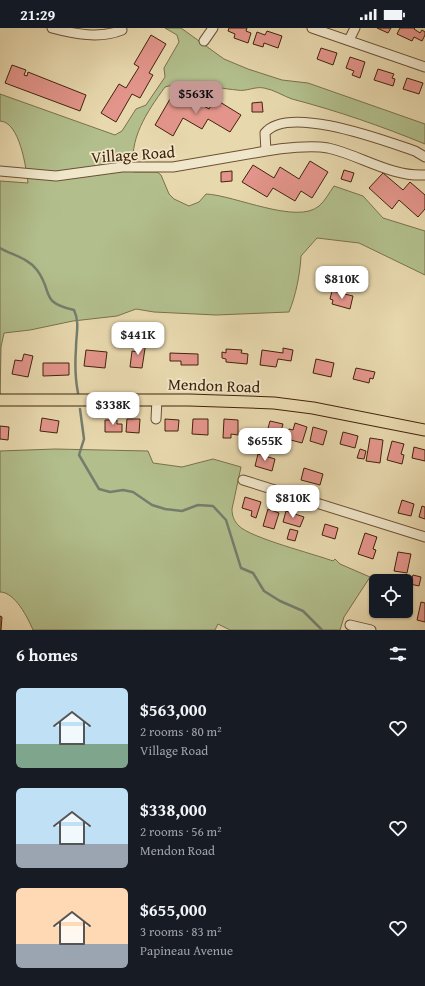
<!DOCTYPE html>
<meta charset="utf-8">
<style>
:root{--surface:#171b24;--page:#20242c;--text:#f1f3f6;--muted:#9ea1a6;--accent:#c59692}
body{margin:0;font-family:"Gentium Book Plus",serif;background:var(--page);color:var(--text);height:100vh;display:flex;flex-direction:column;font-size:15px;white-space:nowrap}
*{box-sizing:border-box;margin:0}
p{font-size:13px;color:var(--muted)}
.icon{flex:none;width:22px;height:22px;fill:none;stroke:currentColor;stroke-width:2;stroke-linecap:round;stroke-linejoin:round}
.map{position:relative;height:602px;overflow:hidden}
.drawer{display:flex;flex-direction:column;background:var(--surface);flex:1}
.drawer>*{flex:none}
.controls{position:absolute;left:369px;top:546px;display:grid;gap:8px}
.controls a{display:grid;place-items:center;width:44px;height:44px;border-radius:6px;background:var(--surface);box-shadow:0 1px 3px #0004;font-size:20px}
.price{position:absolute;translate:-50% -34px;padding:0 9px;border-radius:8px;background:#fff;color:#222;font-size:13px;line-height:26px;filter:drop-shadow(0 1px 2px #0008)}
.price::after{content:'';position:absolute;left:50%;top:24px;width:12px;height:9px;margin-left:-6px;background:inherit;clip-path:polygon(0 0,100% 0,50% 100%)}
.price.active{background:var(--accent);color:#111}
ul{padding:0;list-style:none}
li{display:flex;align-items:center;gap:12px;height:100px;padding:0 16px}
li span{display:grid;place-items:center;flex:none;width:112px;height:80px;border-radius:6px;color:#555}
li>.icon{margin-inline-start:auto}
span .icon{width:48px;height:48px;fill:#fffc;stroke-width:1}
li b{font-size:17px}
h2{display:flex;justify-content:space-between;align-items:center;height:48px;padding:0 16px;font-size:17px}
.status{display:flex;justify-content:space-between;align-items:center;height:28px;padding:0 20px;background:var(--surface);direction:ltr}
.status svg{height:11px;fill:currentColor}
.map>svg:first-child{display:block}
.green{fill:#b2bf8d;stroke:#7a714c}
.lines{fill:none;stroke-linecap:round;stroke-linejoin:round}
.stream{stroke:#757d6c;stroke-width:2.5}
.building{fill:#e3958b;stroke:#42230a}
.minor-casing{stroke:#6c5033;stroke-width:11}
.major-casing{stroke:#42230a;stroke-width:13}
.minor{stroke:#f0e6ca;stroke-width:9}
.major{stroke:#e8d8ae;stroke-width:11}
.labels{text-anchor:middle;stroke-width:3.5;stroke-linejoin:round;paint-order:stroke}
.street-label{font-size:16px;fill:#42230a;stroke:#f0e6ca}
</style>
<div class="status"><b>21:29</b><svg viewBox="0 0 49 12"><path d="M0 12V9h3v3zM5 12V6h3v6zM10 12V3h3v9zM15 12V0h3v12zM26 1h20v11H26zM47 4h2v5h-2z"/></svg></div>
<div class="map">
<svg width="425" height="602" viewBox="0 0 425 602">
<rect width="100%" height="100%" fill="#e8d8ae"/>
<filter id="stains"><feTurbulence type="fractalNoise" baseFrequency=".005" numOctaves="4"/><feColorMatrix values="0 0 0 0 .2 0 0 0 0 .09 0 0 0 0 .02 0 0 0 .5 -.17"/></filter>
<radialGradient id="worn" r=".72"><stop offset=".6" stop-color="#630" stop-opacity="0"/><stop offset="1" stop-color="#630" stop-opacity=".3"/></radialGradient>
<!-- green -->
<path class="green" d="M165,0H181L224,31L248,41L282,52L308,55L425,96V116C381,98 338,83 292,71C283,68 275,62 264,60C255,58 246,64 237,62C214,60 187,52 165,59C147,84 128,111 134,144H157L161,147L169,166L174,171L189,178L199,174L206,166C234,167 297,197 319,178C325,173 329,165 334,158L363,168L383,190L425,203V247L359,215L317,210L301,228C300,246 296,267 289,284L216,287L154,284L136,281L117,288L73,293L30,302L4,305L1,319L0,372V153L28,155C26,140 20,94 0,93V66L115,107L122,103L136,81L146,77L165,49L164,40L179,14L177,7Z
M55,421L148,423L153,435L182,439L213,431L241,439L232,481C232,488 234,493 239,498C251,510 314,526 333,533L335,531L340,536L370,549L344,589L340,602H230L218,596L215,602H33C28,590 15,564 0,564V423Z"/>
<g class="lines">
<!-- stream -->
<path class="stream" d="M0,220C12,227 28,230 37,242C54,265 39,274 74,282C80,295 76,306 76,320C75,334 75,350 78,365
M80,381L84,411L79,427L99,461L110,464L123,462L133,464L152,477L165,481L182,483L198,477L213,478L226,492L241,540L253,545L264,563L280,573L303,583L322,602"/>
</g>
<!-- building -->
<path class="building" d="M229,0H247L246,3L251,5L248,15L234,10L235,6L228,3Z
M377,0H391L388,5Z
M400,0H415L414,1L420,5L422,2L425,4V7L422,13L414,9L412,13L397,6Z
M267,3L282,8L278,20L264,15L263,19L253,16L257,4L265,7Z
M151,7L166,16L149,45L153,47L140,70L132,66L116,94L101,85L119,56L126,60L139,39L134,36Z
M321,20L337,25L333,37L317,31Z
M350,29L365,34L360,50L352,47L354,43L346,40Z
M12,37L26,42L24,47L27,48L28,44L86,67L80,83L5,55Z
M378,41L394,46L392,50L395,51L393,58L374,52Z
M407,50L423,55L419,66L403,61Z
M187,68L209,81L215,71L241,87L230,104L208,91L202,101L183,90L173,108L155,97L170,71L181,78Z
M262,74L263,84H252V75Z
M310,133L328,144L312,170L301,163L295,173L273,160L267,169L242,154L253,137L274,150L280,139L299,151Z
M344,142L354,145L351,154L341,151Z
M232,143V153L221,154V144Z
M383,145L403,162L410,154L425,167V181L418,189L399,172L392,181L369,160Z
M332,263L353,268L350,281L332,276L333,272L330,271Z
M139,313L146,314L142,340L130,339L132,323L137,324Z
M283,320L293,322L291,333L278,331L276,339L260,337L262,322L283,325Z
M226,321L242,322L241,325L248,326L247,336L226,334V331L222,330V324L226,325Z
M86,322L107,324L105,340L84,338Z
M170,325L198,326V337H181V333H170Z
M24,326L33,328L28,349L12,346L15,332L22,333Z
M316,331L334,335L331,349L313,345Z
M43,335H69V347L43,348Z
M356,340L375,344L373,351L370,350L369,355L353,351Z
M42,390L59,393L57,405L40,403Z
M127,391H140L139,405L126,404Z
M165,391L179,392L178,403H165Z
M193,391H208V407L192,406Z
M224,391L238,392V407L231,406V410H223Z
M105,392H117V396H122V404H105Z
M270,393L283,396L278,414L265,411Z
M295,395L307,399L302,415L287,411L289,401L293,402Z
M0,398L9,399L8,412L0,411Z
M313,399L327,403L323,417L310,413Z
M343,404L358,408L355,420L340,416Z
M370,410L383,412L380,435L366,433Z
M392,413L404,416L401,426L404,427L402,436L387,432Z
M414,419L425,422V433L412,430Z
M360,421L366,423L364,431L357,430Z
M258,426L275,431L272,443L255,438Z
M304,440L323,446L320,457L301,452Z
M245,469L261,474L256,490L251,488L252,483L242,480Z
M402,472L414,476L411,488L398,485Z
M422,478L425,479V491L419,489Z
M268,481L279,485L274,501L263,498Z
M286,483L304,489L300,499L283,494Z
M325,496L338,500L335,511L322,507Z
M290,501L298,503L295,513L287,511Z
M365,505L377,509L373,521L376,522L373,531L358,526Z
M398,524L411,526L407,545L394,543Z
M413,547L421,549L419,558L410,556Z
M421,574L425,575V594L417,592Z
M0,588L2,589L1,602H0Z"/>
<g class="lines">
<!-- minor casing -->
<g class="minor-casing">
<path id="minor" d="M52,0C74,6 100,11 122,2
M312,0L425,39
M349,12L355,0
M204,13L213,0
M425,129L415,123C385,113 288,76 265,105L266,123C282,120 312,117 328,120C360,127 391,149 425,147
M0,143L56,148L122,139H173L266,123
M156,391L157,372
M243,452L425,509
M350,597L371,602"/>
</g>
<!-- major casing -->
<g class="major-casing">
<path id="major" d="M0,372H189L274,375L313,380L425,402"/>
</g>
<!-- minor -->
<use href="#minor" class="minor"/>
<!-- major -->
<use href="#major" class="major"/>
</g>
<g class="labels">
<!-- street labels -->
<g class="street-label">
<text transform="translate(133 126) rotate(-4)" y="6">Village Road</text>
<text transform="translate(214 357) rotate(2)" y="6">Mendon Road</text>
</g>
</g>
<rect width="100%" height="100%" filter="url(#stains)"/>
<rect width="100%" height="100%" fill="url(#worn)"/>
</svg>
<div class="controls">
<a><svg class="icon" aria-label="locate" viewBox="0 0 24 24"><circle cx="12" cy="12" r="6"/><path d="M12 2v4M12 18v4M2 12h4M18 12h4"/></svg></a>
</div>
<b class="price active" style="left:196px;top:87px">$563K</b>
<b class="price" style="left:342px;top:272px">$810K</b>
<b class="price" style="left:138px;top:328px">$441K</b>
<b class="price" style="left:113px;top:398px">$338K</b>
<b class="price" style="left:265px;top:434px">$655K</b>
<b class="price" style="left:293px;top:491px">$810K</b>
</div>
<section class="drawer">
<h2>6 homes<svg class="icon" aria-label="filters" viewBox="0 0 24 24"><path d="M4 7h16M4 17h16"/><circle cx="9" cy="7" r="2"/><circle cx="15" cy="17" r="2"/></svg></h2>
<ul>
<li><span style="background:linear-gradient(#bfe0f5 70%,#7fa58c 0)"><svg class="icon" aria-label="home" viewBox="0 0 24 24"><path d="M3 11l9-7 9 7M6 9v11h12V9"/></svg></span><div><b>$563,000</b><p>2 rooms · 80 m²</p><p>Village Road</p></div><svg class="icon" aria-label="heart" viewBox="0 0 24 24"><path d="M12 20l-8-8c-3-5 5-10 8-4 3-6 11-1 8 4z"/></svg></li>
<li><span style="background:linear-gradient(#bfe0f5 70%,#9aa5b1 0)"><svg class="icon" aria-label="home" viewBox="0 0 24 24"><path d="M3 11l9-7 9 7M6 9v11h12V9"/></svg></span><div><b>$338,000</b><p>2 rooms · 56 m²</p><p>Mendon Road</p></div><svg class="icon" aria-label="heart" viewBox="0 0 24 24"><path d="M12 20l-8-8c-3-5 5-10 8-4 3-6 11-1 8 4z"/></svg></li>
<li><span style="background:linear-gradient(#ffd9b3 70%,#9aa5b1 0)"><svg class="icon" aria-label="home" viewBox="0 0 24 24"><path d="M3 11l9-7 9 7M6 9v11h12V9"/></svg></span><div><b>$655,000</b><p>3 rooms · 83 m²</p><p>Papineau Avenue</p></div><svg class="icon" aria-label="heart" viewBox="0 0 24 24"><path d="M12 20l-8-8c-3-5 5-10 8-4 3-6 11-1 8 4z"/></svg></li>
</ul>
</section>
